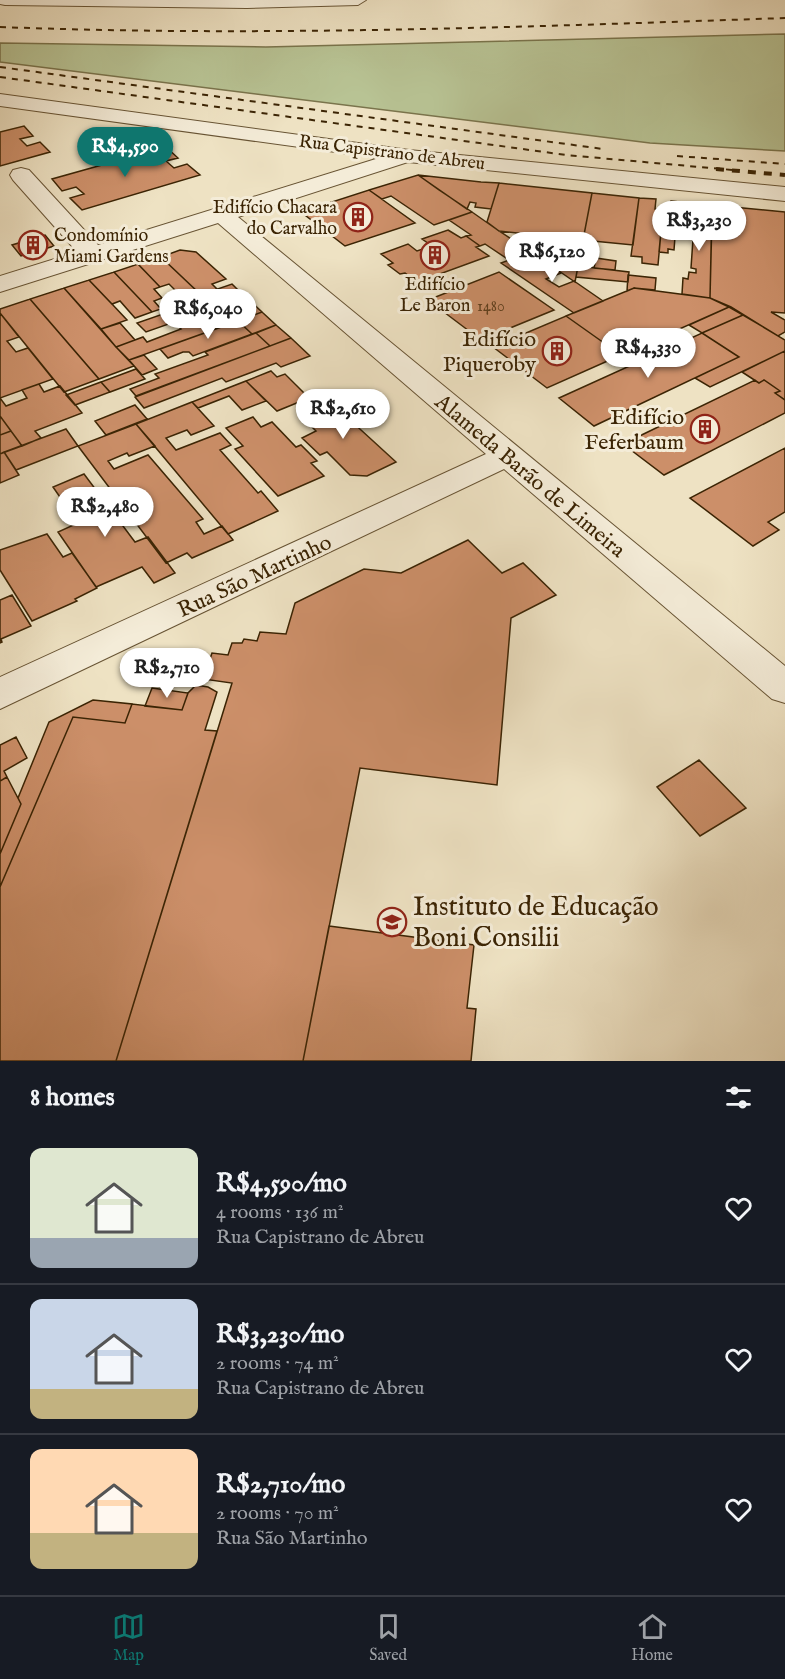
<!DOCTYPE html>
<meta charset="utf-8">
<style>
:root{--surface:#171b24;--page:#242831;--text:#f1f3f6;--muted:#9ea1a6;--line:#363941;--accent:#0f766e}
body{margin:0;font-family:"IM FELL English",serif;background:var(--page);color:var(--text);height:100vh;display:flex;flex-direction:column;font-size:22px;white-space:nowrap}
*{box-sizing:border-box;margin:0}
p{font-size:20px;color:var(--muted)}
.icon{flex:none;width:33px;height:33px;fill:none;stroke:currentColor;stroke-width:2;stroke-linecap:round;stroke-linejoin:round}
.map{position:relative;height:1061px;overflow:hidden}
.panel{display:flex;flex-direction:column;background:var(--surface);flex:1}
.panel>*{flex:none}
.price{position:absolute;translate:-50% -51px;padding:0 14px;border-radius:21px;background:#fff;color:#222;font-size:20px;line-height:39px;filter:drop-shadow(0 2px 3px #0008)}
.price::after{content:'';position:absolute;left:50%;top:36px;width:18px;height:14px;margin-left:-9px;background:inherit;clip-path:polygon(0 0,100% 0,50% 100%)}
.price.active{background:var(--accent);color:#fff}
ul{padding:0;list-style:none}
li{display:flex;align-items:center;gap:18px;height:150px;padding:0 30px}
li+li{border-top:2px solid var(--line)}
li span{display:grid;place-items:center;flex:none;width:168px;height:120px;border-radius:12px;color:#555}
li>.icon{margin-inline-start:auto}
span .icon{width:72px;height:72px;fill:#fffc;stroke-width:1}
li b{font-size:26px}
h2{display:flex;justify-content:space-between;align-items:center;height:72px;padding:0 30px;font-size:26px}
.dock{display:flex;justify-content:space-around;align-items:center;height:84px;border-top:2px solid var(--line);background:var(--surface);font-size:16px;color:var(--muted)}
.dock a{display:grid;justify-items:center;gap:3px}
.dock .active{color:var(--accent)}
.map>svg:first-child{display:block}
.green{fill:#b8c394;stroke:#7a744c;stroke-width:1.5}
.building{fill:#cc8f69;stroke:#3b2404;stroke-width:1.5}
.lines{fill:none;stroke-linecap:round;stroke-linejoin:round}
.minor-casing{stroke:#685434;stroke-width:2}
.minor{fill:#f4ecd8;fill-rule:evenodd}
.rail-far1{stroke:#3b2404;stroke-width:2;stroke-dasharray:6 6;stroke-linecap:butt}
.rail{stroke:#3b2404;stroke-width:4;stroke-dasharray:8 8;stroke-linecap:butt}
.labels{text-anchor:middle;stroke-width:6;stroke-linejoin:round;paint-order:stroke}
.far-number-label{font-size:16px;fill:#5f3f1d}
.far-street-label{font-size:18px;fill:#3b2404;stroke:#f4ecd8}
.far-poi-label{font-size:18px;fill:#3b2404;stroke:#f4ecd8;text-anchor:end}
.poi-label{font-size:22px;fill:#3b2404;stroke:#f4ecd8;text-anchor:end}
.street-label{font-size:22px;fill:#3b2404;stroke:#f4ecd8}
.near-poi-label{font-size:27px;fill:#3b2404;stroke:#f4ecd8;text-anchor:start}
</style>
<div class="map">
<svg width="785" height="1061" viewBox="0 0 785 1061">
<rect width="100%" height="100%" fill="#eee2c3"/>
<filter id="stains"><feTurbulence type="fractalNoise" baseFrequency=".00333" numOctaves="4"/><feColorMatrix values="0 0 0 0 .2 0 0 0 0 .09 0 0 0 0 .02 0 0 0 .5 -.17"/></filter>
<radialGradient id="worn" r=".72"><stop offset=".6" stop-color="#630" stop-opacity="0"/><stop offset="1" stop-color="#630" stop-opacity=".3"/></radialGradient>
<!-- green -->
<path class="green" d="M785,34V151L650,143L0,62V43L266,47Z"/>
<!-- building -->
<path class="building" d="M24,126L33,136L20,139L27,146L40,142L50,152L0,166V132Z
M166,147L178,158L166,161L174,168L187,164L200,175L82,210L70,198L84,194L76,187L62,191L52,179Z
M418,175L439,190L472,212L434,225L391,196L382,199L369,190Z
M418,175L481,182L499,183L491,209L475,207L476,203L470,202L467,209Z
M499,183L592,193L583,240L499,231L487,222Z
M369,190L415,223L345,246L301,212Z
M592,193L639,198L633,245L583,240Z
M639,198L656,199L655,209L663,210L658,265L642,263V257L631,256Z
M671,201L688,203L685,238L675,237L674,250L668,249V253L659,252L663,210L670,211Z
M688,203L703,204V216L712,217L710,298L682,294L683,278L688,279L689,272L696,273V269L691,268L693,239L685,238Z
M712,205L785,212V313L771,312L785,320V332L778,336L731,307L710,298Z
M472,212L499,231L531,252L509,260L485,244L480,246L466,236L471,235L449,220Z
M448,230L461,238L466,236L480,246L476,247L489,256L418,282L405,273L400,274L388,265L393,263L381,254L408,244L417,251L432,246L422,239Z
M45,235L54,246L21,256L12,245Z
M563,238L583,240L575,282L556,269Z
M180,250L196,252L226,279L212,284L217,289L201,295L161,257Z
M531,252L561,273L546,279L559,287L574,281L603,301L574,313L501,263Z
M161,257L201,295L185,300L169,284L160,287L138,264Z
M596,258L616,261L615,270L594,268Z
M138,264L160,287L154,289L162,298L154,301L161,309L152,312L114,272Z
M578,266L629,272L628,282L576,277Z
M114,272L152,312L135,318L120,301L112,304L89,280Z
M499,272L554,310L481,340L428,300Z
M628,275L656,278L655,290L634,288L627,291Z
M89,280L112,304L127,320L101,329L64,288Z
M232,284L241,293L213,303L203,294Z
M64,288L116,347L134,366L99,379L30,299Z
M634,288L710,298L729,307L621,355L566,316Z
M203,294L220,310L177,325L174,322L146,332L137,323L195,303L190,298Z
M30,299L99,379L64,392L0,313V309Z
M249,300L262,312L238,321L234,317L229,319L220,310Z
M729,307L743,315L702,333L689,325Z
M220,310L229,319L234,317L238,321L129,360L116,347L143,337L147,342L181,329L177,325Z
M262,312L276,325L252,334L238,321Z
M0,313L19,337L7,341L16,352L28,348L53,379L0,398Z
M743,315L785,340V351L710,387L695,378L739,357L702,333Z
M566,316L621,355L547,388L493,347Z
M238,321L252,334L193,356L189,352H183L168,358L160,349Z
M120,323L135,340L116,347L101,329Z
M276,325L291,338L270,346L256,333Z
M256,333L270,346L136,396L130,389L159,378L155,374L208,355L205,352Z
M702,333L739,357L594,426L559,398Z
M291,338L310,356L281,367L276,363L226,382L222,378L144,408L135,397Z
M785,351V400L775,393L780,391L764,380L759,383L742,372Z
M144,355L157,369L142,375L129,360Z
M136,369L145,379L110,392L101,382Z
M271,371L277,377L285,374L309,398L277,411L246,381Z
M755,380L759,383L764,380L780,391L775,393L785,400V413L664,475L623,444Z
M246,381L266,401L242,410L229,396L198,408L192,402Z
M101,382L110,392L75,405L66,395Z
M39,384L44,392L60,386L82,413L35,431L41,438L22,446L0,416V398L6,406L27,398L22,390Z
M328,397L337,408L396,462L367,476L350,475L327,452L320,455L302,438L316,431L302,417L308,414L301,408Z
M192,402L214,426L191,435L187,430L166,438L176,450L220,433L231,445L220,450L258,493L261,491L278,511L228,534L136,424Z
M135,405L147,419L106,435L95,421Z
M0,416L11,431L0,435Z
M253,417L261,427L272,422L296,447L301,445L317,461L311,463L324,476L278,496L235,449L243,446L226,428Z
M136,424L155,446L129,456L127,453L108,461L114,469L148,455L203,519L196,522L204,534L222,526L233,540L192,558L187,553L166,563L78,446Z
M66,429L78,446L16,470L4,452Z
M11,431L22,446L0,454V435Z
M785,448V512L768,522L779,530L753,546L690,498Z
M4,452L19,475L0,483V454Z
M84,474L135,542L148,537L175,573L154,583L142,567L96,587L58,532L78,523L53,487Z
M47,534L63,557L72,553L97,588L75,599L77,601L32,621L0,570V550Z
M468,540L502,573L523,563L556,595L511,618L497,785L360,768L303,1061H116L232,683L203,679L212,653L228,655L232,643H242L244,639L257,641L260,632L286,634L295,603L364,569L401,573Z
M12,595L31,626L1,639L2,642L0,643V600Z
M196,685L208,687L217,692L205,730L217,731L116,1061H0V887L73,717L125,723L132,704L182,710L188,693Z
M152,688L188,693L182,710L145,706Z
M93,700L132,704L125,723L73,717L0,887V854L21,804L18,798L49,722Z
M16,737L27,758L4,771L7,777L0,781V745Z
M699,760L746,808L700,836L657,787Z
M7,777L21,804L0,854V781Z
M329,926L474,945L467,1008L476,1009L471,1061H303Z"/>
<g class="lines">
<!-- minor casing -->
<g class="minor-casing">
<path id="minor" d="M0,0H366L358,5L247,8L5,5L0,4Z
M0,94L409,150L785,187V201L408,162L238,217L785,666V703L772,699L504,469L0,709V677L486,454L218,223L0,292V276L77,252L13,180L10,175L13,170L21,168L29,170L98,245L379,158L0,106Z"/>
</g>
<!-- minor -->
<use href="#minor" class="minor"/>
<!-- rail-far1 -->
<path class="rail-far1" d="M0,27C262,37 523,27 785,18
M0,67L603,149
M0,77L566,155L733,170
M677,156L785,164"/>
<!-- rail -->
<path class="rail" d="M716,169L785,175"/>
</g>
<!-- icons -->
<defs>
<g id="building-ring" transform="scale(1.5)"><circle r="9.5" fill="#f4ecd8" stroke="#8f2418" stroke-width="1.5"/><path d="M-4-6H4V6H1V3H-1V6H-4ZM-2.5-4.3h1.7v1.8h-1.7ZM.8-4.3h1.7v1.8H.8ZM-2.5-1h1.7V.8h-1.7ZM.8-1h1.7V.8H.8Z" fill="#8f2418"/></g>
<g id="school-ring" transform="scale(1.5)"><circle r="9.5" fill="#f4ecd8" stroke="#8f2418" stroke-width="1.5"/><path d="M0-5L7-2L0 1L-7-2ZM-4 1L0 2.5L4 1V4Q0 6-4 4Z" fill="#8f2418"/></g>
</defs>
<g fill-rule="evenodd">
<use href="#building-ring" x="358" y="217"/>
<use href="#building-ring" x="33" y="245"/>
<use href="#building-ring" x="435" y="255"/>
<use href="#building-ring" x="557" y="351"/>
<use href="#building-ring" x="705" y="429"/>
<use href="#school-ring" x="392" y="922"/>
</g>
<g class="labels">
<!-- far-number labels -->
<g class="far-number-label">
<text x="491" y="311">1480</text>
</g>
<!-- far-street labels -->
<g class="far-street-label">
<text transform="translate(392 152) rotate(7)" y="6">Rua Capistrano de Abreu</text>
</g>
<!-- far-poi labels -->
<g class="far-poi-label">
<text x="337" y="213">Edifício Chacara<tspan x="337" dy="21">do Carvalho</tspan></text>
<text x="54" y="241" text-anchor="start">Condomínio<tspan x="54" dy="21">Miami Gardens</tspan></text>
<text x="435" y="290" text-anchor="middle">Edifício<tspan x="435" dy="21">Le Baron</tspan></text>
</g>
<!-- poi labels -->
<g class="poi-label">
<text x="536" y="346">Edifício<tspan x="536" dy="25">Piqueroby</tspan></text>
<text x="684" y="424">Edifício<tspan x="684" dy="25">Feferbaum</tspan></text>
</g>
<!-- street labels -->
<g class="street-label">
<text transform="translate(531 475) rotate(40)" y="8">Alameda Barão de Limeira</text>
<text transform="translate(254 575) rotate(-25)" y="8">Rua São Martinho</text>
</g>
<!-- near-poi labels -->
<g class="near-poi-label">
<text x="413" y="915">Instituto de Educação<tspan x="413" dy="31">Boni Consilii</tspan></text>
</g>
</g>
<rect width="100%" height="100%" filter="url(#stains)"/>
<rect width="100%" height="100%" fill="url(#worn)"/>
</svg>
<b class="price active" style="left:125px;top:178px">R$4,590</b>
<b class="price" style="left:699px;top:252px">R$3,230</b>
<b class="price" style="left:552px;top:283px">R$6,120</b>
<b class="price" style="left:208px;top:340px">R$6,040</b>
<b class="price" style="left:648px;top:379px">R$4,330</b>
<b class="price" style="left:343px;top:440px">R$2,610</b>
<b class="price" style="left:105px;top:538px">R$2,480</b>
<b class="price" style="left:167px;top:699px">R$2,710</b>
</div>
<section class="panel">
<h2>8 homes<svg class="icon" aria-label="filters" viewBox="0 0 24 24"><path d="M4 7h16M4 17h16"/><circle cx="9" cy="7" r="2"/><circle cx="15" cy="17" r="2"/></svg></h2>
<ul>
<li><span style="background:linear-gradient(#dfe7d0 75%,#9aa5b1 0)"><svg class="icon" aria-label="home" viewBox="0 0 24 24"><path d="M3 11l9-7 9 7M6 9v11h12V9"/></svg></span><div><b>R$4,590/mo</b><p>4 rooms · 136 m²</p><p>Rua Capistrano de Abreu</p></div><svg class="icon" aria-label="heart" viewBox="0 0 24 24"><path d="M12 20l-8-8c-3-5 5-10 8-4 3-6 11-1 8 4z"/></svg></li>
<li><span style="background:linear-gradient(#c9d6e8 75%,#c2b280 0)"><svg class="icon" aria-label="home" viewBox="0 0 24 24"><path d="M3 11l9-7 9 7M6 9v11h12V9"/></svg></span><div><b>R$3,230/mo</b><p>2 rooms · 74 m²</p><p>Rua Capistrano de Abreu</p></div><svg class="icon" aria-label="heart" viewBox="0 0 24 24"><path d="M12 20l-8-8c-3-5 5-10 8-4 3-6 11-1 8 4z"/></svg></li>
<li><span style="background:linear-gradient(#ffd9b3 70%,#c2b280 0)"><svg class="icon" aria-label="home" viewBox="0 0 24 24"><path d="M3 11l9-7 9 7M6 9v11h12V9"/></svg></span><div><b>R$2,710/mo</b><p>2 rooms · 70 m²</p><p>Rua São Martinho</p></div><svg class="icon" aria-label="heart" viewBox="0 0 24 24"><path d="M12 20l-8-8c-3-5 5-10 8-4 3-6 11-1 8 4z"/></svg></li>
</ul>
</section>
<nav class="dock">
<a class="active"><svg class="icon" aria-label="map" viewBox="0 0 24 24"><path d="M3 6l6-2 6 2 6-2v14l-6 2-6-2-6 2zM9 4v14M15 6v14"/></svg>Map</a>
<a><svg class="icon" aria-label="saved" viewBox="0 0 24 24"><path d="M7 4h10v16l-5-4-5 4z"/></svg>Saved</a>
<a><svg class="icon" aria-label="home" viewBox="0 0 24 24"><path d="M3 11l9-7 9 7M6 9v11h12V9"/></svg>Home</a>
</nav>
